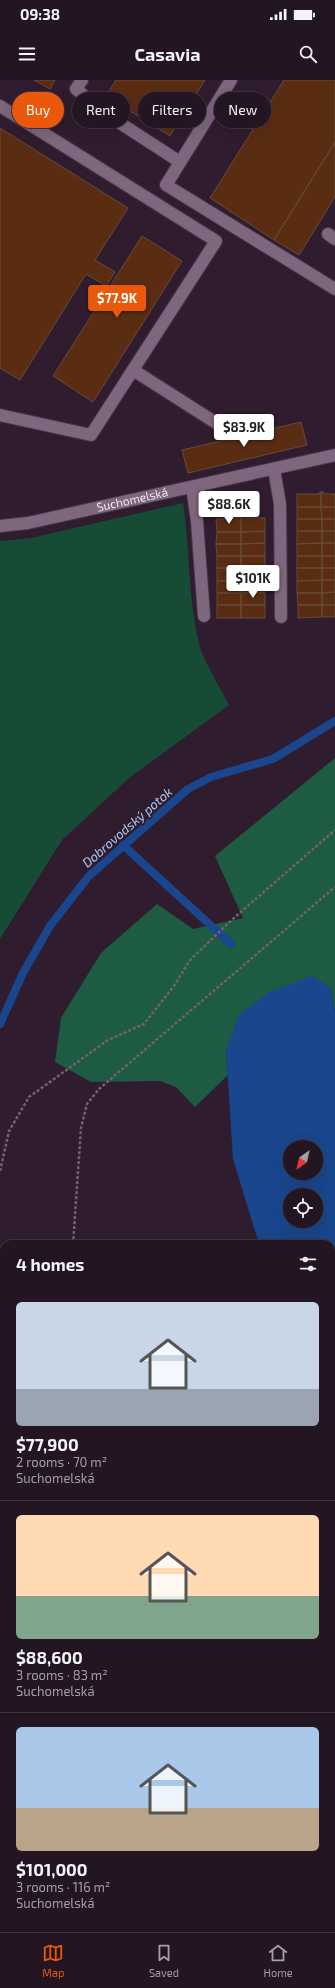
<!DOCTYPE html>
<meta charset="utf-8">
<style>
:root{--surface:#241523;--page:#2c1e2b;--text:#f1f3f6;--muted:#a39fa6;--line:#413441;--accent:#ea580c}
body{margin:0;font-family:"Exo 2",sans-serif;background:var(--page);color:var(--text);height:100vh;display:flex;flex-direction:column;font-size:15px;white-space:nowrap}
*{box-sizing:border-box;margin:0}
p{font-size:13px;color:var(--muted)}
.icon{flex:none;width:22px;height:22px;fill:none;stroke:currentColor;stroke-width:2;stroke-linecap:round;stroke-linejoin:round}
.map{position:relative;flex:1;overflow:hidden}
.details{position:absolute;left:0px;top:1160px;width:335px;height:692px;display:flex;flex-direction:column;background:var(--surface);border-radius:12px 12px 0 0;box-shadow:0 4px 16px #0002,0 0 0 1px var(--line)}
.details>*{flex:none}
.hud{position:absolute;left:12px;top:12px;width:311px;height:36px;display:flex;gap:8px}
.needle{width:26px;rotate:214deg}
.tools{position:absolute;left:283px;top:1060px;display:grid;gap:8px}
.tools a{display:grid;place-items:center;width:40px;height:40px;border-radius:50%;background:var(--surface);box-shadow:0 4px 16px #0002,0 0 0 1px var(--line);font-size:20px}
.price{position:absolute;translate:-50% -34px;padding:0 9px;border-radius:4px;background:#fff;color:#222;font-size:13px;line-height:26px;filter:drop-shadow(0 1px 2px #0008)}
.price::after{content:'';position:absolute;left:50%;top:24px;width:12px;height:9px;margin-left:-6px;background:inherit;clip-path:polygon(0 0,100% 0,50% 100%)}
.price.active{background:var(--accent);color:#fff}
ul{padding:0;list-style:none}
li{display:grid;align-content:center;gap:8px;height:212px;padding:0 16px}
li+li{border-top:1px solid var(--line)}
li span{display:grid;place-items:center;height:124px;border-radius:6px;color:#555}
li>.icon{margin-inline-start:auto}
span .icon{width:72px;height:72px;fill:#fffc;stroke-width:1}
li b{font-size:17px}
h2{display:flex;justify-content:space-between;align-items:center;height:48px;padding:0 16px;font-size:17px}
.tag{padding:0 14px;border-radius:18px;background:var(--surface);box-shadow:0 4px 16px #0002,0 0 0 1px var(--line);font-size:14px;line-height:36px}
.tag.active{background:var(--accent);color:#fff}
.status{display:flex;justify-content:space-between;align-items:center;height:28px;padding:0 20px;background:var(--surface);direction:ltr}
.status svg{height:11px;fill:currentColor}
header{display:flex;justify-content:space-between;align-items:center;height:52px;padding:0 16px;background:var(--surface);font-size:18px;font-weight:700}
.tab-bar{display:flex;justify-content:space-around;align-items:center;height:56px;border-top:1px solid var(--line);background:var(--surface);font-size:11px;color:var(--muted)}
.tab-bar a{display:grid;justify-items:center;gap:2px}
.tab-bar .active{color:var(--accent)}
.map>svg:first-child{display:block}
.green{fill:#164c36}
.forest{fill:#1d5b42}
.water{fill:#19468c;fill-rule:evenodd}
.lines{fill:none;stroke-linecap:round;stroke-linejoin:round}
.stream{stroke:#19468c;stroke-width:8}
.building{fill:#5a2d13;stroke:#674a3b}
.minor-casing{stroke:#473747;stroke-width:14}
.path{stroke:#726171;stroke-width:2.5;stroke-dasharray:3 2;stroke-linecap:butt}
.minor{stroke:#7e667e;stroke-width:12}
.labels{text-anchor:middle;stroke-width:4;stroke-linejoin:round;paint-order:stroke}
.street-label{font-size:12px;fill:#f2e4f1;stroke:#301c2f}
.water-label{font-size:13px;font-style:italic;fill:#acc6ed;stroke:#301c2f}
</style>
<div class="status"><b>09:38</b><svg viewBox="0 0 49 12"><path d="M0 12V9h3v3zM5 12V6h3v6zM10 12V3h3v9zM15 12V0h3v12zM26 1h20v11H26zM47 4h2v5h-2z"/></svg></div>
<header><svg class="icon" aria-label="menu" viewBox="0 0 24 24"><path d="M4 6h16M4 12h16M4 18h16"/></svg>Casavia<svg class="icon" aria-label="search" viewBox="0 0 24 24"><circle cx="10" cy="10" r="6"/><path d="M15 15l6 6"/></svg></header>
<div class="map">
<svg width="335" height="1852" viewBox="0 0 335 1852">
<rect width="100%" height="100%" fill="#301c2f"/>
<!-- green -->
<path class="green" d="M183,423C190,470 188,518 199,564C203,580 221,609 229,625L129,698L62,760L0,859V461L31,458Z"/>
<!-- forest -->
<path class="forest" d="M335,678V933L331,908L226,971L228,995L195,1027L176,1007L160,1001L91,1002L55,982L61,938L101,873L157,824L193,849L243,838L215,776Z"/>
<!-- water -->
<path class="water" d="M312,896L331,908L335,933V1330L331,1324V1164H259L233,1079L226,971L239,935L268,913ZM290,1067H316V1093H290ZM290,1115H316V1141H290Z"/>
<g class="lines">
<!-- stream -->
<path class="stream" d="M123,765L231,864
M0,944L23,893L50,846L88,797L188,709L211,697L273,679L335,641"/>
</g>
<!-- building -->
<path class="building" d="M34,0H55L50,9Z
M116,0H205L170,56L106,16Z
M284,0H335V62L274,160L210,118Z
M0,48L128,128L95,180L115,192L106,206L86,194L20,300L0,288Z
M335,62V117L299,175L274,160Z
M142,156L182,181L93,322L53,296Z
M301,342L307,365L188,393L182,370Z
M320,412H321V427H297V414H319Z
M321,412H324L323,414H335V427H321Z
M297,427H321L322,439H297Z
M321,427H335V439H322Z
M239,436H241V452H217L216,439L239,438Z
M241,436L243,438H265V451L241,452Z
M297,439H322V451H297Z
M322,439H335V451H322Z
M265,451V463L241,464V452Z
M297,451H322V463L297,464Z
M322,451H335V463H322Z
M217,452H241V464H216Z
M265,463V476H241V464Z
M322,463V476H297V464Z
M322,463H335V476H322Z
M216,464H241V476H217Z
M217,476H241V488H217Z
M241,476H265V488H241Z
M297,476H322V488H297Z
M322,476H335V488H322Z
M217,488H241V501H217Z
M241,488H265V500L241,501Z
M297,488H322V500L297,501Z
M322,488H335V500H322Z
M265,500V513H241V501Z
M322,500V513H297V501Z
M322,500H335V512L322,513Z
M217,501H241V513H217Z
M335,512V525H322V513Z
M217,513H241V525H217Z
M241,513H265V525H241Z
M297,513H322V525H298Z
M217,525H241V538H217Z
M241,525H265V538H241Z
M298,525H322V537L298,538Z
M322,525H335V537H322Z"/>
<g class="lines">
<!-- minor casing -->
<g class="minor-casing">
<g id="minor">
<path d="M82,0L76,9L106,34L180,82"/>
<path d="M231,0L166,105L335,209"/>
<path d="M0,26L216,161L91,355L0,335"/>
<path d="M328,154L335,159"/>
<path d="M133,290L224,348"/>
<path d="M274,389L280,424L281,537"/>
<path d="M192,407L197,441L204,536"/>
<path id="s1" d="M0,446L28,443L335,375"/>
</g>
</g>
<!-- path -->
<path class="path" d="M0,1091L9,1051L29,1017L108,960L144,944L174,906L190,880L235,837L335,750
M73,1164L81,1048L87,1024L99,1009L335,807
M0,1236L4,1299
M0,1561L4,1537
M0,1724L4,1717"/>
<!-- minor -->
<use href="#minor" class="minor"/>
</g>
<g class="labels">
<!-- street labels -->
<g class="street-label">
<text dy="4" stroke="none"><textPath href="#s1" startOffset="135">Suchomelská</textPath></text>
</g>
<!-- water labels -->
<g class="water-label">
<text transform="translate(127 747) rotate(-41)" y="5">Dobrovodský potok</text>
</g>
</g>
</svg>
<div class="tools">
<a><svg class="needle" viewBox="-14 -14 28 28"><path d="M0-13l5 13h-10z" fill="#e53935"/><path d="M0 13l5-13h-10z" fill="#a39fa6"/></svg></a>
<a><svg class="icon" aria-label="locate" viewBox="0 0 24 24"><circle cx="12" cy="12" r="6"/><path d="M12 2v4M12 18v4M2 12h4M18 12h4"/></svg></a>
</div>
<b class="price active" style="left:117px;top:239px">$77.9K</b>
<b class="price" style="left:244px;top:368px">$83.9K</b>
<b class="price" style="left:229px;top:445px">$88.6K</b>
<b class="price" style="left:253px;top:519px">$101K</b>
<div class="hud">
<a class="tag active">Buy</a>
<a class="tag">Rent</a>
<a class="tag">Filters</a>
<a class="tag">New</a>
</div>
<section class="details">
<h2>4 homes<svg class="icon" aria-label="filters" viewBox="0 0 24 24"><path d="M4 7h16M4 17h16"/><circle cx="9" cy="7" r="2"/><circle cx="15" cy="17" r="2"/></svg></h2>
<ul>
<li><span style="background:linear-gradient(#c9d6e8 70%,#9aa5b1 0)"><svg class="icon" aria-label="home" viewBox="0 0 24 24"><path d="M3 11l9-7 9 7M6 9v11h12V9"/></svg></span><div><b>$77,900</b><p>2 rooms · 70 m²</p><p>Suchomelská</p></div></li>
<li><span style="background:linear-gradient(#ffd9b3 65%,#7fa58c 0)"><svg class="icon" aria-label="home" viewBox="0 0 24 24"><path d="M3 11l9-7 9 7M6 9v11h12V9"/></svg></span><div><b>$88,600</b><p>3 rooms · 83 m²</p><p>Suchomelská</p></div></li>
<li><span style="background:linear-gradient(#a9c7e8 65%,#b9a48a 0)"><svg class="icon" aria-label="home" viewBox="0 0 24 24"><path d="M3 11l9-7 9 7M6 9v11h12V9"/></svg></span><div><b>$101,000</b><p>3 rooms · 116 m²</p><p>Suchomelská</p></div></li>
</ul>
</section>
</div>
<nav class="tab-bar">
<a class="active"><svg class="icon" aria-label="map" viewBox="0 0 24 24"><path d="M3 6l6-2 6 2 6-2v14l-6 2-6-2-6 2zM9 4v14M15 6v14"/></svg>Map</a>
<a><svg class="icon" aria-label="saved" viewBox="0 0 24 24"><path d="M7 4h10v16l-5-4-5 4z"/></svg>Saved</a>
<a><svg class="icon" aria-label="home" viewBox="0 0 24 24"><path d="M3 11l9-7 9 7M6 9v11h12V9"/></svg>Home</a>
</nav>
